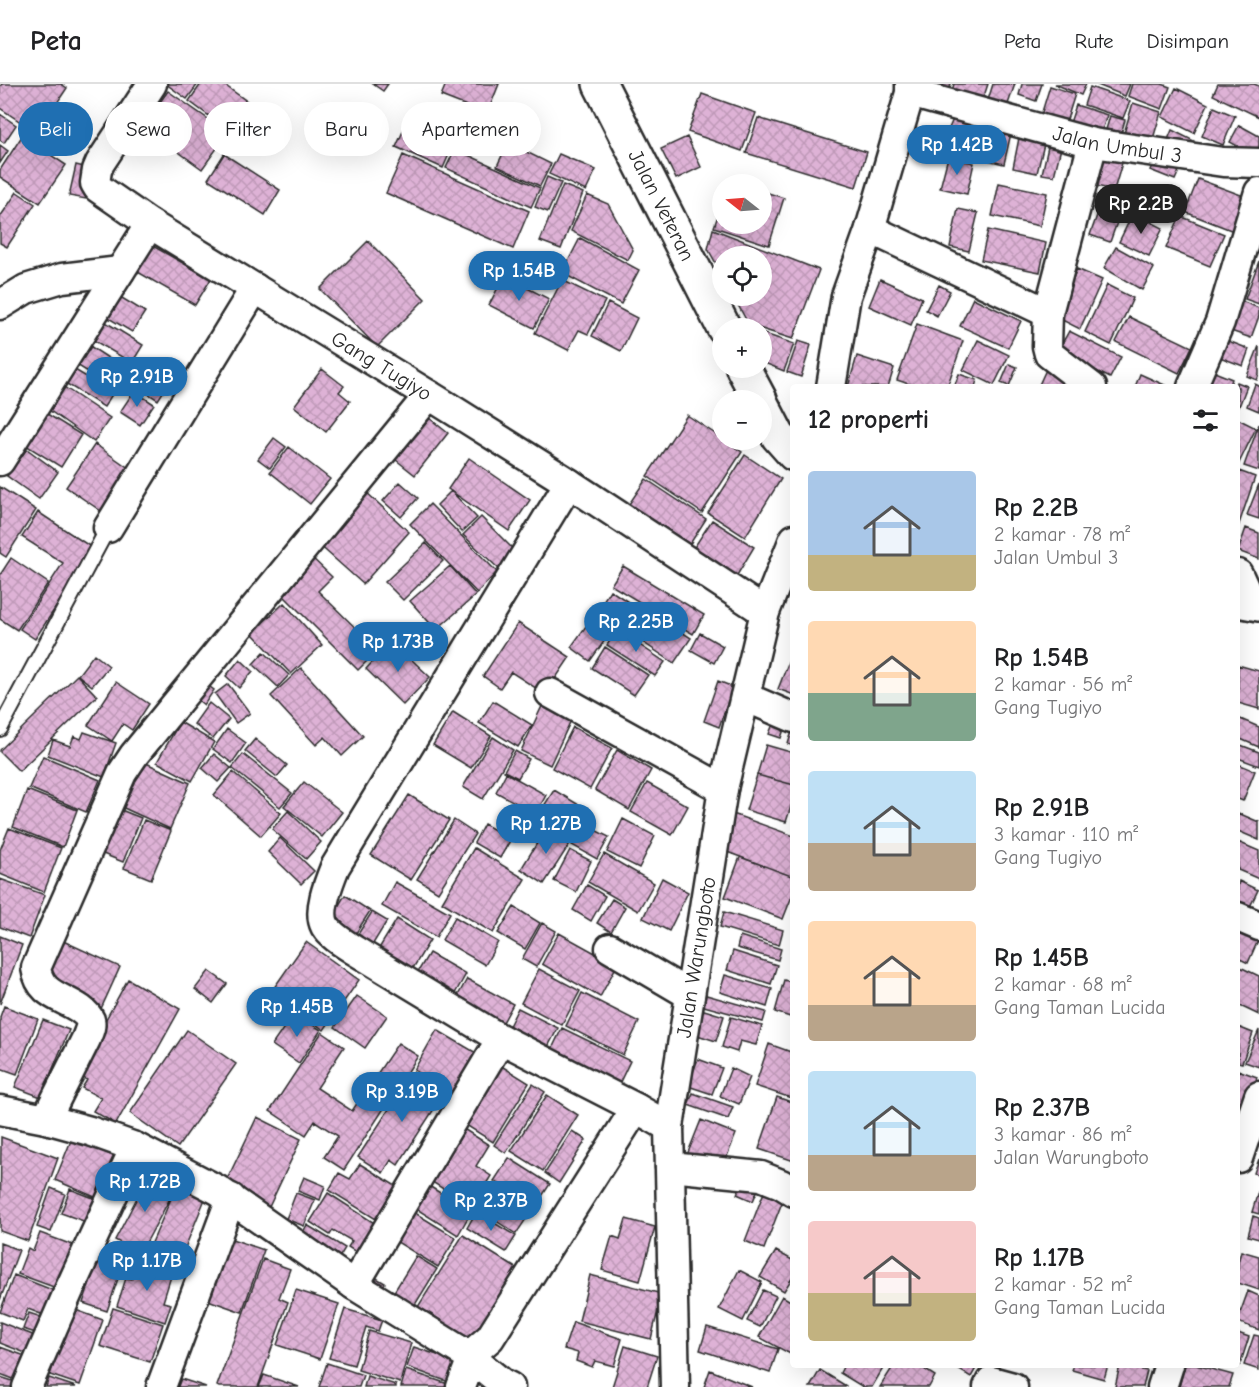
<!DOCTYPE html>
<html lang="id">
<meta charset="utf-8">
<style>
:root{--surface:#fff;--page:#f6f6f6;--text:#202124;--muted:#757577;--line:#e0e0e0;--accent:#1f6fb2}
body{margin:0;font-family:"Comic Neue",sans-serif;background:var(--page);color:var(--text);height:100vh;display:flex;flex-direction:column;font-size:22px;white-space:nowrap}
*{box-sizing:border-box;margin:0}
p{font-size:20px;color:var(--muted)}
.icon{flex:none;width:33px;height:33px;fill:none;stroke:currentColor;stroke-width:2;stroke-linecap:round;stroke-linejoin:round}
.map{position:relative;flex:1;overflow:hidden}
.panel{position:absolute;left:790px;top:300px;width:450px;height:984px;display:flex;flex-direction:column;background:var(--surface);border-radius:6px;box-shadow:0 6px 24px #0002}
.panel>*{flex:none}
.guide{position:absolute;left:18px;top:18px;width:570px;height:54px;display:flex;gap:12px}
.needle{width:39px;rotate:287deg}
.controls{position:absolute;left:712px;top:90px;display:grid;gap:12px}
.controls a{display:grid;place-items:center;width:60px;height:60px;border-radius:50%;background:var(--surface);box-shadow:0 6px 24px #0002;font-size:30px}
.price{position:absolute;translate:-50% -51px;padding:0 14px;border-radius:21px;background:var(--accent);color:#fff;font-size:20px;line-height:39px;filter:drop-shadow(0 2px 3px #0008)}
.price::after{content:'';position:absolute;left:50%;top:36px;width:18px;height:14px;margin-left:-9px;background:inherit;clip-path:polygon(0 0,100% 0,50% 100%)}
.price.active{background:#222;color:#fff}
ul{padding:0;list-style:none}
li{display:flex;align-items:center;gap:18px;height:150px;padding:0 18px}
li span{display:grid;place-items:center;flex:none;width:168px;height:120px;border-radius:6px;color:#555}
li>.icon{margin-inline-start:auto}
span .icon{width:72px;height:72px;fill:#fffc;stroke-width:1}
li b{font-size:26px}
h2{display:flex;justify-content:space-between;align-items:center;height:72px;padding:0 18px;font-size:26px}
.tag{padding:0 21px;border-radius:27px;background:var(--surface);box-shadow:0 6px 24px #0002;font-size:21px;line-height:54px}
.tag.active{background:var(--accent);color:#fff}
header{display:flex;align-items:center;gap:36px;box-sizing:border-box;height:84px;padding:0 30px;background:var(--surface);border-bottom:2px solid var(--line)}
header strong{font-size:28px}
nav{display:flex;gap:33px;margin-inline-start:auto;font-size:21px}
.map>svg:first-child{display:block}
.building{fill:url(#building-cross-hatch);stroke:#2b2b2b;stroke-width:1.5}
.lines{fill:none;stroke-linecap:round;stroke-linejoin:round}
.service-casing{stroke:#2b2b2b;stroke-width:18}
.minor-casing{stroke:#2b2b2b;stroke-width:33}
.secondary-casing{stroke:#2b2b2b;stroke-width:38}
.service{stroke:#fff;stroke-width:14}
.minor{stroke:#fff;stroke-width:28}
.secondary{stroke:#fff;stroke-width:33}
.labels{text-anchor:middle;stroke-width:4.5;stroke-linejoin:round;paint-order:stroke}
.street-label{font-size:21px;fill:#2b2b2b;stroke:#fff}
</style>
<header>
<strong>Peta</strong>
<nav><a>Peta</a><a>Rute</a><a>Disimpan</a></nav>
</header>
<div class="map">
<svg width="1259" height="1303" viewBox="0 0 1259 1303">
<defs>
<pattern id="building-cross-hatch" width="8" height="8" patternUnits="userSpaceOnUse" patternTransform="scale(1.5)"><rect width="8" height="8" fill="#deb2d6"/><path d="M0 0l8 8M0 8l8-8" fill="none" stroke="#bf99b8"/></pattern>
</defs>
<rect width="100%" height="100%" fill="#fff"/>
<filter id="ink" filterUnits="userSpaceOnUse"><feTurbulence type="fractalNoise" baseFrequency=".0167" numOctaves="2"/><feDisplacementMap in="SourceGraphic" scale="12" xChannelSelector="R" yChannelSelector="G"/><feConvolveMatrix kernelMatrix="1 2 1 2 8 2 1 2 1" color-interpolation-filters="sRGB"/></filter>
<g filter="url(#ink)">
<!-- building -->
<path class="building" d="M2,0H61L67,4L37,49L0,24V2Z
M166,0H198L187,15Z
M201,0H223L248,18L228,46L189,17Z
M373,0H388L383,7Z
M446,0H499L487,30L441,12Z
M923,0H951L948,11Z
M954,0H988L980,24L950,14Z
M993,0H1015L1007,23L988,16Z
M1022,0H1042L1036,17L1019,11Z
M1055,0H1086L1081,11Z
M1095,0H1130L1125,12Z
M1132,0H1162L1170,3L1162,25L1128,12Z
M1218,0H1254L1259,2V33L1213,11Z
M1050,2L1075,10L1063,48L1038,41Z
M1090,3L1130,17L1123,34L1084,21Z
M1176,4L1208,20L1194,49L1162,33Z
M168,7L228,49L202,85L143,42Z
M702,10L756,29L742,67L688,48Z
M1133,19L1161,28L1150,65L1122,56Z
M1076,21L1107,31L1098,59L1067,48Z
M1214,23L1235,32L1223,61L1202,52Z
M412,27L459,48L443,84L396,63Z
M956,28L985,40L976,62L947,49Z
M0,30L16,41L4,59L0,56Z
M1110,32L1125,36L1120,53L1105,49Z
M758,34L867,68L856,103L746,69Z
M77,38L91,46L82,61L69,53Z
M1239,41L1259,52V74L1230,58Z
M994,45L1011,49L1004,80L987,76Z
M1172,46L1194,57L1188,69L1167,58Z
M22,52L66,81L40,119L0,93V86Z
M687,53L701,83L676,95L661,65Z
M1019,54L1044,60L1037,89L1013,84Z
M1049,58L1062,60L1054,92L1042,90Z
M508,59L551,80L540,102L497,82Z
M0,61L8,67L0,79Z
M455,65L540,104L531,123L446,84Z
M224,70L280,106L265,131L208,95Z
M559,70L596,86L586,107L549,90Z
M403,71L529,127L513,165L386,109Z
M948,73L974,79L967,110L940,104Z
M1103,74L1122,79L1114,106L1096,102Z
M1154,77L1179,87L1175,96L1150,86Z
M76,81L92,85L86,115L69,112Z
M547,93L561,99L548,128L535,123Z
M1198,95L1249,114L1236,148L1185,128Z
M730,96L744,100H729Z
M999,99L1047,109L1040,142L992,132Z
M563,101L583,109L561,165L540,157Z
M762,107L784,114L769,161L714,143L723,117V140H762Z
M17,108L35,120L7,163L0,159V133Z
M587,111L608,120L633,166L628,176L571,147Z
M1100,123L1120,130L1110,158L1090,151Z
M958,125L978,129L969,167L950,163Z
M1133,129L1163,144L1149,172L1119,158Z
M1180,132L1224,150L1210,182L1166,164Z
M713,145L819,186L793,255L749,241L733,212H762V172H723V192L708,165Z
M988,146L1046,159L1040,188L981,176Z
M580,154L639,186L621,220L562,189Z
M144,157L211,195L195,221L129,183Z
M368,157L425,215L377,263L320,205Z
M1116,163L1154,184L1142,206L1104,184Z
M1259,177V220L1245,215Z
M1077,185L1102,196L1080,245L1056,233Z
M504,192L549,215L534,244L489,221Z
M880,195L922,214L911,241L869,222Z
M562,196L605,217L588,250L579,246L568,266L535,249Z
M939,201L950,207L937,232L926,226Z
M1107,201L1133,214L1111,261L1085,248Z
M112,208L145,228L132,248L100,229Z
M973,214L1021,237L1008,264L960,242Z
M1239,216L1259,224V232L1251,254L1228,246Z
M608,219L637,234L621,267L592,252Z
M1129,233L1192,263L1179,289L1116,258Z
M99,234L143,261L132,279L88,253Z
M917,240L963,257L947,303H918L897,296Z
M1069,247L1121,273L1110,294L1058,267Z
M762,249L794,260L784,287L762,278Z
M1218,253L1249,265L1243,282L1212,270Z
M978,256L1009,271L994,301L963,286Z
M798,257L811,261L801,293L787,288Z
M85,259L116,279L104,298L72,278Z
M1259,262V291L1257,296L1247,292Z
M857,272L894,284L888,303H848Z
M1049,279L1072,289L1067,303H1038Z
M1009,280L1017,283L1009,302L1001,299Z
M152,281L172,294L158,316L138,303Z
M70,283L113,309L104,323L62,297Z
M322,285L344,302L339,308L350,317L326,348L294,322Z
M1212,287L1232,295L1229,303H1206Z
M959,290L977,296L975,303H954Z
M1140,290L1169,303H1135Z
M1237,298L1247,302L1238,325V303H1235Z
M1255,300L1259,302V327L1247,322Z
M61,301L110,334L94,358L46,324Z
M134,307L154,320L140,341L120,328Z
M44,328L81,351L61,383L24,360Z
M424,330L448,349L415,391L391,372Z
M687,331L742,368L702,429L647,392Z
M1238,335L1256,344L1238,381Z
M1259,340V387L1244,382Z
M274,354L286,363L270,384L258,375Z
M95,360L130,385L101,427L66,403Z
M289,363L330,395L310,420L270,388Z
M27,365L58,388L39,415L7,392Z
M745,371L781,395L745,453L708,429Z
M469,374L530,416L509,447L448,405Z
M1239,387L1255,393L1238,443V393Z
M646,395L706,435L686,466L625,426Z
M400,398L418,414L401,433L383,417Z
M1259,400V435L1247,431Z
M0,403L36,426L6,473L0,469Z
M364,406L409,448L363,500L317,459Z
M451,407L477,434L462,448L437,421Z
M430,420L497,488L477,509L410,440Z
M38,428L94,465L35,555L20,545L63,479L22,453Z
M481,433L516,468L499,485L463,451Z
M712,436L754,463L736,493L693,465Z
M1246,444L1259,449V475L1238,467Z
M426,459L443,477L403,516L385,498Z
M307,469L332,493L318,507L378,566L358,586L274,502Z
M11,474L48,499L17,546L0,535V491Z
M450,482L476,511L436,546L410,517Z
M623,482L704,531L693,550L611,501Z
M610,506L639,525L625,549L595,530Z
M284,519L322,561L291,590L252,549Z
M645,524L691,554L674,579L629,549Z
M594,531L613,545L590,577L571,563Z
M518,539L570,573L545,610L511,588L500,604L483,592Z
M617,546L665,578L655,592L607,561Z
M700,549L723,562L714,579L691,566Z
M392,557L430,593L403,621L366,585Z
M605,563L648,591L634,611L592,584Z
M264,568L289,591L278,603L253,580Z
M792,569H794V611L778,605Z
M94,570L109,582L92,602L78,591Z
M240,575L253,587L239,604L226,592Z
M1238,581L1259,587V625L1238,619Z
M301,584L363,652L342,672L325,653L316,661L271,612Z
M77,591L97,612L19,687L0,668V666Z
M199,595L214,606L204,621L189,609Z
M718,597L733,603L719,643L704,637Z
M116,598L149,620L132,646L123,640L112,657L88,641Z
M228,600L250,629L236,639L215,610Z
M493,617L532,641L518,663L479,639Z
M209,619L229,635L213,655L194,640Z
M543,620L572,634L550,681L521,667Z
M453,628L491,652L471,684L433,661Z
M777,630L788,634L781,654L769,650Z
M1238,634L1259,643V663L1238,654Z
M180,638L214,658L192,697L157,678Z
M794,641V662L788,660Z
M573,643L612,664L590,705L552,684Z
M227,645L246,659L232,679L213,665Z
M84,648L116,659L104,693L48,671L53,656L70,662L74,652L81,655Z
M493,653L513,666L483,715L463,703Z
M255,655L287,681L277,693L245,667Z
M1238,660L1259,668V682L1238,674Z
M766,661L794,669V701L757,691Z
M617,666L651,686L629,726L595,706Z
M515,667L529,675L518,694L504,687Z
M214,670L231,684L218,698L202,684Z
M243,670L292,709L280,723L232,684Z
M43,672L100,696L86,728L29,704Z
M135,674L190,699L170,745L115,720Z
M1238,680L1255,687L1243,717L1238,715Z
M233,688L281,729L261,752L214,711Z
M506,689L546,711L536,730L496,708Z
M757,691L794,701V713L786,738L746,726Z
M304,698L342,728L322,753L284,722Z
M647,699L688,722L672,751L631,728Z
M27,706L77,726L63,763L13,743Z
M554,706L584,724L569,748L539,730Z
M409,711L449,736L411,796L371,771Z
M111,722L141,734L123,778L93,766Z
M288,727L321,758L306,775L272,745Z
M1238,729L1259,738V756L1238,747Z
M733,730L794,752V793L719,765Z
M623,735L655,752L639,784L607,768Z
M144,736L171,747L151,795L124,784Z
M454,736L475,750L438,808L417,795Z
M484,740L511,755L500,774L474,759Z
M583,740L609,753L597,775L572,761Z
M547,743L571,758L544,800L521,785Z
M9,744L61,764L44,808L0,790V766Z
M280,754L314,787L301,800L268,768Z
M1238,758L1259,767V795L1238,786Z
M474,764L525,795L493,849L442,818Z
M570,766L591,777L576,808L554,797Z
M604,770L654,799L638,827L588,798Z
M740,773L794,793V807L783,835L725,813Z
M662,794L688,808L669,847L643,834Z
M0,795L45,811L29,854L0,843Z
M1239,797L1258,806L1245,833L1238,830V801Z
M395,798L450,829L436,853L382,822Z
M587,801L605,812L591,837L573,826Z
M345,811L370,827L351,857L327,841Z
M612,815L625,823L611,848L597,839Z
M514,823L540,839L525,865L498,849Z
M372,828L387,837L368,868L353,858Z
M724,828L783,846L779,861L720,843Z
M455,833L498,858L485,881L442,856Z
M397,835L430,856L409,891L375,871Z
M542,839L556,847L536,883L522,875Z
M1238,845L1259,854L1248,879L1238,874Z
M559,849L617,881L600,913L542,880Z
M0,852L22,861L0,920Z
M740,852L781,865L778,876L737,864Z
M61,856L120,883L100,927L41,900Z
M306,858L359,896L324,946L271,908Z
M733,867L777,881L771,900L727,886Z
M429,869L466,890L453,913L416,891Z
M1238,882L1259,892V931L1238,921Z
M539,885L580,907L562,941L521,919Z
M209,887L227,900L213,919L195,905Z
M725,891L772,905L767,923L720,908Z
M128,895L180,925L116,1040L93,1027L101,1014L82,1004L87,996L76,990Z
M467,895L513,920L501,942L455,917Z
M784,896L794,899V920L790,933L775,928Z
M582,909L639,938L623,971L566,942Z
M703,910L766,928L763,938L700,921Z
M357,912L387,932L365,964L335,943Z
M4,922L38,935L17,990L0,984V933Z
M518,924L558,944L544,970L505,950Z
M701,925L724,932L716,957L694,950Z
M294,929L321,946L299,979L272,961Z
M731,933L762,942L756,961L740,957L737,968L722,963Z
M43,936L69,946L41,1013L15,1003Z
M1238,943L1253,949L1242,979L1238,978Z
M562,944L630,977L619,1000L551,967Z
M187,946L236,980L178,1063L130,1029Z
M437,946L478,970L455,1010L414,986Z
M1259,946V983L1245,978Z
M322,948L344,963L317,1004L352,1027L398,959L418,972L344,1086L324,1073L338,1052L315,1037L306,1051L270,1027Z
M769,960L794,969V1015L755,1002Z
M698,975L722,984L712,1010L688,1002Z
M495,978L529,999L493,1058L458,1036Z
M731,984L750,993L739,1020L720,1012Z
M1238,986L1257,993L1245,1028L1238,1025Z
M413,988L445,1008L398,1081L391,1076L383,1089L358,1073Z
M533,1000L545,1008L506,1069L494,1061Z
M693,1009L733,1023L728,1035L688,1021Z
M547,1011L578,1031L543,1087L511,1067Z
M777,1013L794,1019V1077L759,1065Z
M257,1033L301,1055L269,1123L224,1102Z
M701,1036L736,1050L722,1085L687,1071Z
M462,1044L489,1061L476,1082L491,1092L472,1123L429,1096Z
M572,1047L586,1056L559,1099L545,1089Z
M1,1053L58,1074L28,1157L0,1147Z
M72,1054L120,1075L102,1116L55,1096Z
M509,1074L550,1100L535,1123L494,1097Z
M1259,1075V1091L1254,1089Z
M360,1080L404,1107L384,1140L329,1106L339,1089L350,1095Z
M150,1089L176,1103L140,1170L115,1156Z
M304,1093L325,1102L320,1116L298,1107Z
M742,1097L758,1105L753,1117L737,1110Z
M493,1100L532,1126L516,1150L477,1124Z
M429,1102L471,1128L458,1151L415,1124Z
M176,1103L205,1115L178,1181L148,1168Z
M51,1104L65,1110L51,1148L37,1143Z
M70,1105L101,1117L92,1140L61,1129Z
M764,1108L783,1116L764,1165L745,1157Z
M1258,1108H1259V1130L1252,1128Z
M296,1109L315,1116L304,1142L286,1135Z
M328,1109L382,1144L364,1173L348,1163L352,1157L333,1146L330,1151L310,1138Z
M407,1124L456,1154L438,1183L389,1153Z
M476,1128L516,1152L506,1168L467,1144Z
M1253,1132L1259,1134V1155L1248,1152Z
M626,1135L655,1143L640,1197L602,1186L612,1152L620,1155Z
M307,1141L345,1164L336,1179L299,1155Z
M40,1149L78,1163L62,1206L18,1190L28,1164L33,1167Z
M463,1151L519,1186L471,1262L416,1226Z
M226,1153L264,1166L242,1228L205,1215Z
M0,1159L19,1166L0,1216Z
M101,1166L125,1174L107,1227L83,1219Z
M776,1167L794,1177V1191L784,1207L760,1193Z
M1241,1167L1259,1172V1206L1238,1199V1179Z
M416,1172L437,1185L413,1224L392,1211Z
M263,1175L290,1185L279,1214L288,1218L258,1303H219L217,1302Z
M138,1178L172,1189L163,1218L171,1220L165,1238L117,1222L126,1194L132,1195Z
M739,1186L762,1198L743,1237L719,1225Z
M368,1189L385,1199L379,1210Z
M14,1191L55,1207L46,1232L28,1225L23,1237L0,1228Z
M590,1191L662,1210L651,1255L579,1237Z
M296,1206L339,1220L320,1275L277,1261Z
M763,1206L776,1212L760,1243L747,1237Z
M1248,1207L1259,1212V1246L1238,1238V1235Z
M782,1212L794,1219V1272L759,1253Z
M113,1224L163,1240L150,1278L100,1262Z
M73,1225L103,1236L80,1301L50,1291Z
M345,1225L382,1236L378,1247L366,1243L354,1281L329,1274Z
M29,1229L44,1234L39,1250L23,1245Z
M0,1238L35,1252L28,1270L0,1259Z
M573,1238L622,1255L614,1282L595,1277L592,1283L576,1277L578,1269L564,1265Z
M707,1243L778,1265L770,1289L700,1266Z
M369,1247L411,1259L400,1299L358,1286Z
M1238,1249L1249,1253L1240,1281H1238Z
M1254,1251L1259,1252V1286L1244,1281Z
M625,1262L657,1272L647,1303H612Z
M0,1263L28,1273L19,1297L0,1290Z
M414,1263L455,1277L449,1298L407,1283Z
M327,1279L363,1291L359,1303H319Z
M844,1281H885L872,1303H863L840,1289Z
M894,1281H918L935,1292L929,1303H880Z
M951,1281H978L971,1293Z
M1074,1281H1108L1104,1295L1072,1286Z
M1120,1281L1147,1287L1143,1303H1115Z
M1185,1281H1196L1233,1291L1229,1303H1179Z
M406,1286L451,1301L450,1303H401Z
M710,1286L752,1303H704Z
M820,1286L846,1302L845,1303H810Z
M264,1291L299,1303H259Z
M367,1292L396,1301V1303H364Z
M0,1293L19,1299L17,1303H0Z
M175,1293L206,1303H172Z
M49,1294L76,1303H46Z"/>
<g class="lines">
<!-- service casing -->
<g class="service-casing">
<path id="service" d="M0,645L108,444"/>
</g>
<!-- minor casing -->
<g class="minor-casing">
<g id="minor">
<path id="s1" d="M152,0L100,79L97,86L95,99L98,104L150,140L437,316L569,399L765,528"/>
<path id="s2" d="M910,9L1093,59L1223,78L1259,79"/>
<path d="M870,145L1048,229"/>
<path d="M0,221L26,205L62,194L120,187"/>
<path d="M831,303L846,212L870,145L910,9V0"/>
<path d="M1092,303L1049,270L1047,262L1048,229L1093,59"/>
<path d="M1192,303L1220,238L1259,108"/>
<path d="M0,377L150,140"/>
<path d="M569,399L335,783C329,798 317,827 325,842C331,852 345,860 354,866L501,955L636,1024L669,1043"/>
<path d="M108,444L255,204"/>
<path d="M1238,490L1251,519"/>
<path d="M550,609L723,705"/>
<path d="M745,613L794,634"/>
<path d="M1238,833L1259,842"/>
<path d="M610,864L690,911"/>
<path d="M0,1026L46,1035L90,1047L135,1063L218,1106L354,1201L469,1272L502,1299L510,1303"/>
<path d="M46,1035L86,955C88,949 92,942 90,936C88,931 84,928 80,925C61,912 40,911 36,884L122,689L134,671L429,311"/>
<path d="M1238,1074L1259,1012"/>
<path d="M670,1083L761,1092L781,1100L794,1108"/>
<path d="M354,1201L501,955"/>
<path d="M469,1272L490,1254L636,1024"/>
<path d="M27,1303L70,1204L135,1063"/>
<path d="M161,1303L231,1114"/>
<path d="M461,1303L472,1274"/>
<path id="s3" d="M675,1303L669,1043L723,705L765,528L794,455"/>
<path d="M988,1303L991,1297L1013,1303"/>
<path d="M1162,1303L1169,1281"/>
</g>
</g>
<!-- secondary casing -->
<g class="secondary-casing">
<g id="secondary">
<path id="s4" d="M600,0L724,244"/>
<path d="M743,284L760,316"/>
<path d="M762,321L778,352L794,370"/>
<path d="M1238,516L1259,520"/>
</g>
</g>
<!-- service -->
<use href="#service" class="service"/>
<!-- minor -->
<use href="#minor" class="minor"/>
<!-- secondary -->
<use href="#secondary" class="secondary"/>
</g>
</g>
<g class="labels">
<!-- street labels -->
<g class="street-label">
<text dy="7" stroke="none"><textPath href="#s2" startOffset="214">Jalan Umbul 3</textPath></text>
<text dy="7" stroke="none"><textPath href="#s4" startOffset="136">Jalan Veteran</textPath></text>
<text dy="7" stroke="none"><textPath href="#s1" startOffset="456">Gang Tugiyo</textPath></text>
<text dy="7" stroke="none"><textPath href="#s3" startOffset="432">Jalan Warungboto</textPath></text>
</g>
</g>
</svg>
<div class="controls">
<a><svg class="needle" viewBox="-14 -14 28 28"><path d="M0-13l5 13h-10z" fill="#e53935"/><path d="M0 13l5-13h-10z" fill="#757577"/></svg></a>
<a><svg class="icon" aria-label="locate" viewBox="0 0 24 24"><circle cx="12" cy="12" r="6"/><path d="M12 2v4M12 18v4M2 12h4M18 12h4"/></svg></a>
<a>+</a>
<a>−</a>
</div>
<b class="price" style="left:957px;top:92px">Rp 1.42B</b>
<b class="price active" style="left:1141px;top:151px">Rp 2.2B</b>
<b class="price" style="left:519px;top:218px">Rp 1.54B</b>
<b class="price" style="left:137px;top:324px">Rp 2.91B</b>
<b class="price" style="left:636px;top:569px">Rp 2.25B</b>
<b class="price" style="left:398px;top:589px">Rp 1.73B</b>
<b class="price" style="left:546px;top:771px">Rp 1.27B</b>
<b class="price" style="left:297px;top:954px">Rp 1.45B</b>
<b class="price" style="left:402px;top:1039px">Rp 3.19B</b>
<b class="price" style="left:145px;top:1129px">Rp 1.72B</b>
<b class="price" style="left:491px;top:1148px">Rp 2.37B</b>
<b class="price" style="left:147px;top:1208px">Rp 1.17B</b>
<div class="guide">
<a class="tag active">Beli</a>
<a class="tag">Sewa</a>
<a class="tag">Filter</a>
<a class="tag">Baru</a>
<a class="tag">Apartemen</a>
</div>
<section class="panel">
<h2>12 properti<svg class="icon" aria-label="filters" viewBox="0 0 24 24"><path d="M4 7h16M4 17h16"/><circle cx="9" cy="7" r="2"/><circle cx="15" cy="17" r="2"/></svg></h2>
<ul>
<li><span style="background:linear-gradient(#a9c7e8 70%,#c2b280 0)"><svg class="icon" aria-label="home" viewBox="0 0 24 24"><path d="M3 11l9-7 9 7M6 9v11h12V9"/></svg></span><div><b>Rp 2.2B</b><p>2 kamar · 78 m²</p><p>Jalan Umbul 3</p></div></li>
<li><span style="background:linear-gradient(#ffd9b3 60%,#7fa58c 0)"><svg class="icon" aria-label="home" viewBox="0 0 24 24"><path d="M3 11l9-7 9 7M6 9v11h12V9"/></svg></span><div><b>Rp 1.54B</b><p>2 kamar · 56 m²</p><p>Gang Tugiyo</p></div></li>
<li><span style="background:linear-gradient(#bfe0f5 60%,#b9a48a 0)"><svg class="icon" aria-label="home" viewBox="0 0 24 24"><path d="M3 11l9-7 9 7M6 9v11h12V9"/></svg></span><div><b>Rp 2.91B</b><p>3 kamar · 110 m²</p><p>Gang Tugiyo</p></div></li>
<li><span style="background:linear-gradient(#ffd9b3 70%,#b9a48a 0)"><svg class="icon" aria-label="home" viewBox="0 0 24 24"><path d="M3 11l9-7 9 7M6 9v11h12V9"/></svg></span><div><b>Rp 1.45B</b><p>2 kamar · 68 m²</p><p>Gang Taman Lucida</p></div></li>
<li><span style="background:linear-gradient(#bfe0f5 70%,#b9a48a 0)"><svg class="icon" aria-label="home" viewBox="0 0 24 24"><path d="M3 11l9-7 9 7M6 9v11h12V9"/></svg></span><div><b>Rp 2.37B</b><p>3 kamar · 86 m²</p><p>Jalan Warungboto</p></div></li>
<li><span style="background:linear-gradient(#f6c9c9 60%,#c2b280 0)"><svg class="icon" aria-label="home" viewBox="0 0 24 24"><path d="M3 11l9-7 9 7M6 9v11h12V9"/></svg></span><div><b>Rp 1.17B</b><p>2 kamar · 52 m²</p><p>Gang Taman Lucida</p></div></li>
</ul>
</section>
</div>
